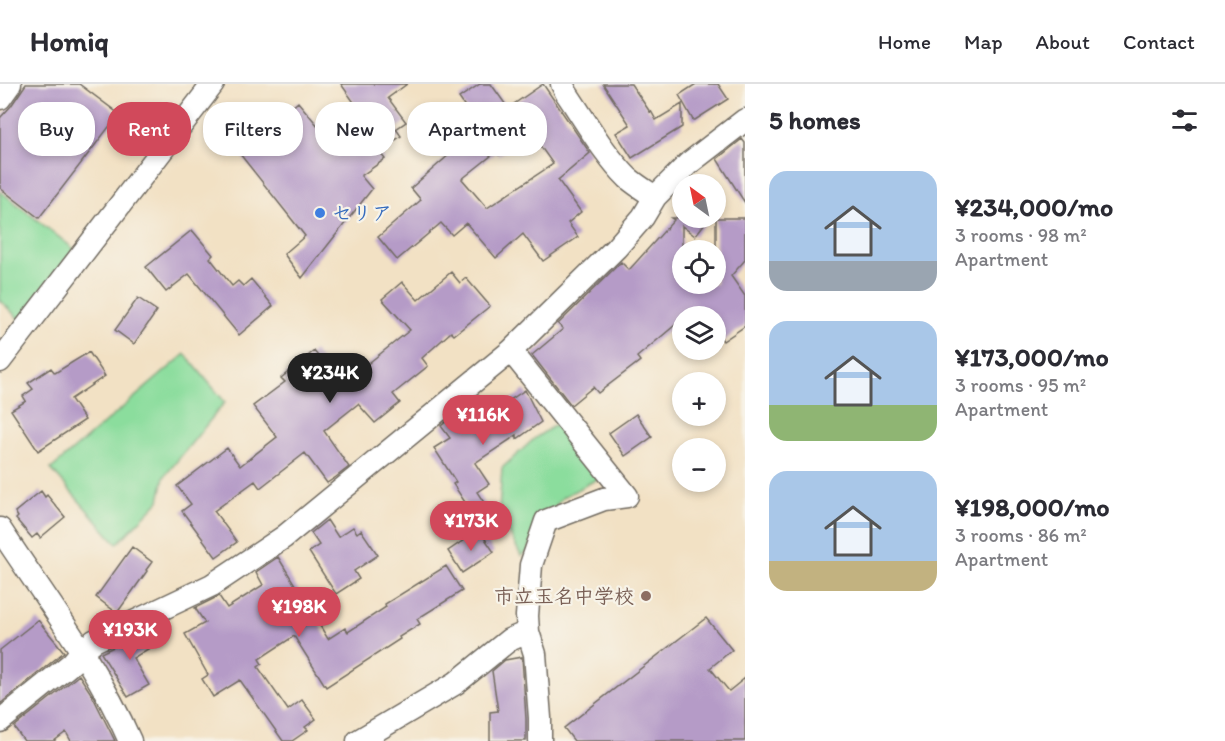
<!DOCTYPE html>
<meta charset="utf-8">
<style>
:root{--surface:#fff;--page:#f7f7f7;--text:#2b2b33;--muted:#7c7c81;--line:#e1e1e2;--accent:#d1495b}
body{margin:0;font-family:Itim,"Klee One",sans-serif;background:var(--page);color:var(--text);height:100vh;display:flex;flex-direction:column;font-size:22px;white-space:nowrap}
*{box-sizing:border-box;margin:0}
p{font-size:20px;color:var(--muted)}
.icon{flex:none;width:33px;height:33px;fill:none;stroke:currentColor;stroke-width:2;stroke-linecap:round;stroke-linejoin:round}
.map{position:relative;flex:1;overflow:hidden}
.details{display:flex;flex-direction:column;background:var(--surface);width:480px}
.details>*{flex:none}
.hud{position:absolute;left:18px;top:18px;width:570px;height:54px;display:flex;gap:12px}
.needle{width:39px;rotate:327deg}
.fabs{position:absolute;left:672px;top:90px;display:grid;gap:12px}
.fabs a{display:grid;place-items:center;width:54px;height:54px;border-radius:50%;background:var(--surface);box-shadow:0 3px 9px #0003;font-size:30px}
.price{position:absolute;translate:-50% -51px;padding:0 14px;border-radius:21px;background:var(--accent);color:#fff;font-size:20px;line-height:39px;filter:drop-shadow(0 2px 3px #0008)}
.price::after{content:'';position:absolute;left:50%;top:36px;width:18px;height:14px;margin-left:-9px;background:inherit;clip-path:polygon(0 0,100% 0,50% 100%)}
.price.selected{background:#222;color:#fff}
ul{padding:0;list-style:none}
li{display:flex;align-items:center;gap:18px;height:150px;padding:0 24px}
li span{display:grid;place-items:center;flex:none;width:168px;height:120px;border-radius:18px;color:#555}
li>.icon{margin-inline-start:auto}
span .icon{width:72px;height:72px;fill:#fffc;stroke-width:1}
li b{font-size:26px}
h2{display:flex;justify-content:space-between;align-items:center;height:72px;padding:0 24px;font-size:26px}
.pill{padding:0 21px;border-radius:24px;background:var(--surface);box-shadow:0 3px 9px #0003;font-size:21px;line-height:54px}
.pill.selected{background:var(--accent);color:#fff}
header{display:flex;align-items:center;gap:36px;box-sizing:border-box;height:84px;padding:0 30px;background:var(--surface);border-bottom:2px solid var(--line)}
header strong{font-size:28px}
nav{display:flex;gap:33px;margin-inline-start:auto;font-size:21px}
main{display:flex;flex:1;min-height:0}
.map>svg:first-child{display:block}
.green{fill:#8bdd9d;stroke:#5b8464;stroke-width:1.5}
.building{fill:#b59bc7;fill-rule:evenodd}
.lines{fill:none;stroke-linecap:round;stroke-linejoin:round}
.minor-casing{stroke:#716b61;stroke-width:25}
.minor{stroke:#fff;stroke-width:22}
.shop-dot{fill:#3f7fe0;stroke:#f7f3e8;stroke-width:2}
.education-dot{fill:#8d6e63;stroke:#f7f3e8;stroke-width:2}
.labels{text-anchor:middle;stroke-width:4.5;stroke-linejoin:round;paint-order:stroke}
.shop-label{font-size:20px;font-weight:bold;fill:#366cbe;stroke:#f7f3e8;text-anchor:start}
.education-label{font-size:20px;font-weight:bold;fill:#785e54;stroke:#f7f3e8;text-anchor:end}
</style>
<header>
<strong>Homiq</strong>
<nav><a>Home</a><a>Map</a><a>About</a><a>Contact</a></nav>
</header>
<main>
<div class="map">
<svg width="745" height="657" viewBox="0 0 745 657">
<rect width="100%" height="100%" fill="#f7f3e8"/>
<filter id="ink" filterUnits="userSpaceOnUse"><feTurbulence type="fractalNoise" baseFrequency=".0167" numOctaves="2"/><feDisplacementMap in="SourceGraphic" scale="12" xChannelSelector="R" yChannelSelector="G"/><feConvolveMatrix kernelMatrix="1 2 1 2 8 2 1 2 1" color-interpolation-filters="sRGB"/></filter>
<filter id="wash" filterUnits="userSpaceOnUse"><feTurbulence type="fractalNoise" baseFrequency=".008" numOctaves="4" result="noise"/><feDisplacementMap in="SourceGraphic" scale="24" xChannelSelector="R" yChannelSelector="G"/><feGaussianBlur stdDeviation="1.35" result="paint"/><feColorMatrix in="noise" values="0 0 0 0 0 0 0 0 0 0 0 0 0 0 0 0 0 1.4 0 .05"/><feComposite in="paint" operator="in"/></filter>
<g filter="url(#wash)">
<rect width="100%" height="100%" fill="#f2e1c4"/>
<!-- green -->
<path class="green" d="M0,107L74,165L21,237L0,216Z
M185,270L225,318L164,393L159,417L117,460L51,385Z
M558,339L605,391L563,413L539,441L528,467L521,472L499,428L502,384L535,354Z"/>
<g id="blocks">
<!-- building -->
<path class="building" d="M26,0H79L119,30L39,134L0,104V34L11,22Z
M341,0H407L388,14L406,38L396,45L401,52L379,68L385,75L361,92L372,105L302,194L284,170L305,152L232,60L228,66L205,50L223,25L261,51L298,18L324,49L358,24Z
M480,0H491L508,24L543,0L590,69L558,96L581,128L568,139L578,153L543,177L523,150L496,174L466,139L452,151L441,139L397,176L378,153L421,116L411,104L450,70L429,59L441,36L494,65L459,14ZM531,49L553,80L487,124L462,95L496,68L499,71Z
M603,0H631L650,28L651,27L656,36L682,20V43L632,74L616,49L630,41Z
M696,0H718L728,15L695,36H693L679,11Z
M742,55L745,59V119L717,75Z
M682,127V134H709L695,152L682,142V200H716V134H745V176L731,192L745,212V242L723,257L716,247V232H691L688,229L682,232L681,236L637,273L640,277L598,309L593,303L571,321L532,271L563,245L558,240L621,178L629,186L674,136L671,134H676Z
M192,146L213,171L210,174L232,202L238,197L243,202L251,195L273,222L239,251L189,190L166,208L146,183Z
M451,188L460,199L466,194L490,222L454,251L451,248L422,274L428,282L393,310L400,319L375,339L358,320L324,347L349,383L336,393L327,399L305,369L260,404L255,397L214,427L237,458L216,473L182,427L191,420L177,402L227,364L240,382L277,353L253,322L285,298L281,294L314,267L339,299L358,283L360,286L410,246L382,215L402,198L418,216Z
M138,214L157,227L134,260L115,246Z
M89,268L105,292L71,315L85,336L38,367L11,326L26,317L23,312L33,305L28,299L51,284L55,289Z
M525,306L541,338L517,355V351L475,379L489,400L477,408L493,432L480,441L453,400L456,398L434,364L450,354L441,342L457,329L467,341L491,325L492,328Z
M636,330L652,353L625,372L609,349Z
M41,407L45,413L47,411L65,433L40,454L37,450L32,454L16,435L18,433L15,428Z
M327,436L338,453L353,443L357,449L361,446L378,471L354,487L359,495L336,510L309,468L319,461L311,449Z
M479,446L494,468L462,489L448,467Z
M132,463L152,478L146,486L147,487L117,529L96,513Z
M278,473L328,555L345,544L348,548L386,523L385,520L446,482L462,507L417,535L420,540L399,553L400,555L326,603L294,552L259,575L262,580L258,583L288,626L302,616L316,635L305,643L308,646L292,657H283L240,596L213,613L202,595L208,591L185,550L205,539L195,524L219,512L227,524L263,501L256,488Z
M706,534L732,566L710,584L729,607L745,594V657H574L564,644Z
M38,536L64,568L0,620V566Z
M153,544L161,557L133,574L149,601L128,613L101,569Z
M522,573L526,635V657H490V628L498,627L492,587L505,576Z
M79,591L92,611L115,657H71L66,648L54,657H24L14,643Z"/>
</g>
</g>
<g filter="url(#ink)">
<use href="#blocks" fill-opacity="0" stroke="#716b61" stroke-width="1.5"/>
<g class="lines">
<!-- minor casing -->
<g class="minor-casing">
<path id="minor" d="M562,0L567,10C586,38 604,70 628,94C636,101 646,107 655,113
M0,14L10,0
M0,277L213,0
M0,445C45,514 97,581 130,657
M528,548L535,570L540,634V657
M0,637L72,579L82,567L94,557L212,501L284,453L511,267L616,164L643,133L655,113L688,80L745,36
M358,657L456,599L509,556L528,548L527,532L531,481L546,437L604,415L627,412L511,267"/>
</g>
<!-- minor -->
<use href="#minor" class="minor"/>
</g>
</g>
<!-- markers -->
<circle class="shop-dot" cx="320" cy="129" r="6"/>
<circle class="education-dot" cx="646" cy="512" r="6"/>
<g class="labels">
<!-- shop labels -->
<g class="shop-label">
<text x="332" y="136">セリア</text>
</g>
<!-- education labels -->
<g class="education-label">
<text x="634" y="519">市立玉名中学校</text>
</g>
</g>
</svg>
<div class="fabs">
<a><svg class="needle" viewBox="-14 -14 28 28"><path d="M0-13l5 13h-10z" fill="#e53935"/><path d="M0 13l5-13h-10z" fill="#7c7c81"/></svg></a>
<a><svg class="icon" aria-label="locate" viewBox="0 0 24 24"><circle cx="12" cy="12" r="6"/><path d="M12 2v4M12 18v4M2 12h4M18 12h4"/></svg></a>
<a><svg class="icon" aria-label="layers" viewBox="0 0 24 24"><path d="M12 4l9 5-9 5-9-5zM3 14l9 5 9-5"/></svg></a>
<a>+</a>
<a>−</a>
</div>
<b class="price selected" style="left:330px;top:320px">¥234K</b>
<b class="price" style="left:483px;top:362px">¥116K</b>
<b class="price" style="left:471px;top:468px">¥173K</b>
<b class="price" style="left:299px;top:554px">¥198K</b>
<b class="price" style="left:130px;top:577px">¥193K</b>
<div class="hud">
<a class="pill">Buy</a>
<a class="pill selected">Rent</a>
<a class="pill">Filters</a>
<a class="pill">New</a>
<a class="pill">Apartment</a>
</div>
</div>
<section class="details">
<h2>5 homes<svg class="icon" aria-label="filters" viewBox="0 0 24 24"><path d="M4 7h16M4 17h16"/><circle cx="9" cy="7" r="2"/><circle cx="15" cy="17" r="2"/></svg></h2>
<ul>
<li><span style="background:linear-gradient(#a9c7e8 75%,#9aa5b1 0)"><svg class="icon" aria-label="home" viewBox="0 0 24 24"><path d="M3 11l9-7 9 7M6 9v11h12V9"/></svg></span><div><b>¥234,000/mo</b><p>3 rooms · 98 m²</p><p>Apartment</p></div></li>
<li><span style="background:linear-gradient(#a9c7e8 70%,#8fb573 0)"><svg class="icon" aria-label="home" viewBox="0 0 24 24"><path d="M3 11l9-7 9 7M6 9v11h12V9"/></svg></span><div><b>¥173,000/mo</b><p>3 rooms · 95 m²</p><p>Apartment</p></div></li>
<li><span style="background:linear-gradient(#a9c7e8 75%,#c2b280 0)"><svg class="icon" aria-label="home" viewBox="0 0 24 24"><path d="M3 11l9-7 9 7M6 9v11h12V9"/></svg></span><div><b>¥198,000/mo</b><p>3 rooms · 86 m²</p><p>Apartment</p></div></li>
</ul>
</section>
</main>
